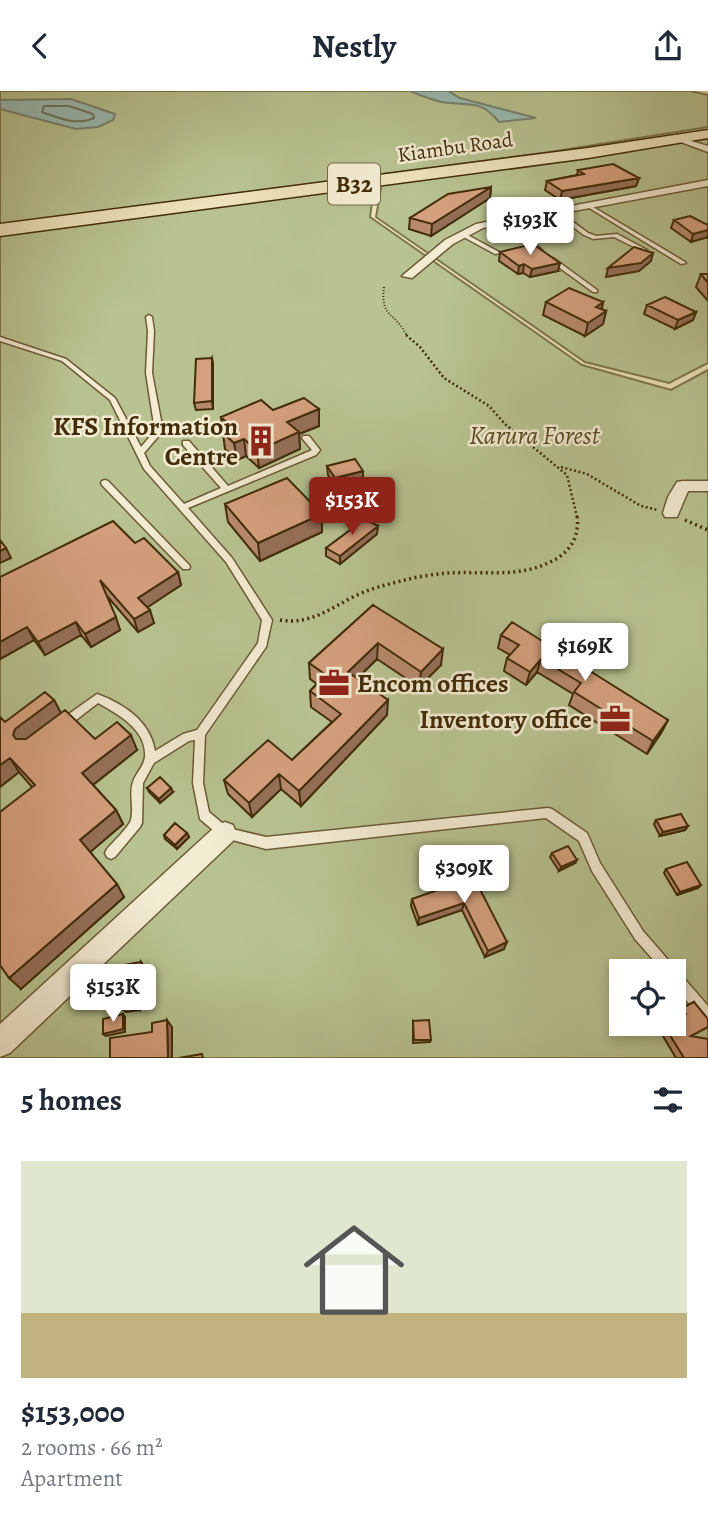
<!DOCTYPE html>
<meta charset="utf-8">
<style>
:root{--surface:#fff;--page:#f6f6f7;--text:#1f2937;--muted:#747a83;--line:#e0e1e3;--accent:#8f2418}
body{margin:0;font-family:Alegreya,serif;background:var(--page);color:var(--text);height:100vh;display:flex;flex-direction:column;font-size:26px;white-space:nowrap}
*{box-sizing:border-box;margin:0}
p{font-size:23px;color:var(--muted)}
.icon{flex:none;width:38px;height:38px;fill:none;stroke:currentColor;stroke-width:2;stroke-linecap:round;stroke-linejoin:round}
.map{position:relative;height:967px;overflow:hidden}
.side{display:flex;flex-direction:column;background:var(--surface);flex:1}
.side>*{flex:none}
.buttons{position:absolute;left:609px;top:868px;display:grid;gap:14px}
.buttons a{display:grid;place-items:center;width:77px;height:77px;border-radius:0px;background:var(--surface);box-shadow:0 4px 10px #0003;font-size:35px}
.price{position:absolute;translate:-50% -60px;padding:0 16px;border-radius:7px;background:#fff;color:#222;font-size:23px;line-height:46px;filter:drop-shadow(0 2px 4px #0008)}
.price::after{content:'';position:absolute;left:50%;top:42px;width:21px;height:16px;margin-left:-10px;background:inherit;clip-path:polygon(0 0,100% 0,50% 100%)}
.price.current{background:var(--accent);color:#fff}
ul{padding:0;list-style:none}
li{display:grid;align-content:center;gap:14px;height:371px;padding:0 21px}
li+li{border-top:2px solid var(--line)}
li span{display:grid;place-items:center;height:217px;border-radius:0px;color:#555}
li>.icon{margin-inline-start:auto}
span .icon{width:126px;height:126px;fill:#fffc;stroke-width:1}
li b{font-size:30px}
h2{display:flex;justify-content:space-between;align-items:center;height:84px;padding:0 21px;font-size:30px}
header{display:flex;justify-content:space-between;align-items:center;height:91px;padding:0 21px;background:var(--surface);font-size:32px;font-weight:700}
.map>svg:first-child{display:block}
.green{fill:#b8c391;stroke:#7d784d;stroke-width:2;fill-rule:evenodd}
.water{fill:#9abdb6;stroke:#778371;stroke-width:2}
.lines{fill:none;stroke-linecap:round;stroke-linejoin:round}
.shore{stroke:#6e7460;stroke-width:2}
.lane-casing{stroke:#6d5a36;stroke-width:3}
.street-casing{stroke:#6d5a36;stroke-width:3}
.highway-casing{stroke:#422c09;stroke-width:3}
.path-far2{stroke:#422c09;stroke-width:2;stroke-dasharray:1 2;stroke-linecap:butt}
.path-far1{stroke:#422c09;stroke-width:2.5;stroke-dasharray:2 2.5;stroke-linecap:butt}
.path{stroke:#422c09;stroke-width:3.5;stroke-dasharray:2 3.5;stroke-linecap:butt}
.lane{fill:#f3ecd3;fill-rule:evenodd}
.street{fill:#f3ecd3;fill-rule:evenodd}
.highway{fill:#ede2bb;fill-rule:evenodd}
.wall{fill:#b78a6c;stroke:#422c09;stroke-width:2}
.shaded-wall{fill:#957058;stroke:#422c09;stroke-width:2}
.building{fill:#d5a07e;stroke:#422c09;stroke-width:2}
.labels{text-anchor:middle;stroke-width:5;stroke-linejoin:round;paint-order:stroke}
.far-street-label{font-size:21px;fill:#422c09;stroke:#f3ecd3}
.shield{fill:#f3ecd3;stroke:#776646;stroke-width:2}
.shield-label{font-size:24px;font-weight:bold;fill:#422c09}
.poi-label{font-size:26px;font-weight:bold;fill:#422c09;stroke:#f3ecd3;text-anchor:end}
.park-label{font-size:26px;font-style:italic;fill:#5a4a24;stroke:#f3ecd3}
</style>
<header><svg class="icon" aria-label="back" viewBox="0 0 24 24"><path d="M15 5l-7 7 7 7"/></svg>Nestly<svg class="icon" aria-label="share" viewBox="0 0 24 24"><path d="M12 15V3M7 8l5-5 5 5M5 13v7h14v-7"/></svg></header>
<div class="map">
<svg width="708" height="967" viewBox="0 0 708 967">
<rect width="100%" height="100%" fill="#ede2bb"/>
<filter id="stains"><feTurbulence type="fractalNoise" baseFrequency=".00286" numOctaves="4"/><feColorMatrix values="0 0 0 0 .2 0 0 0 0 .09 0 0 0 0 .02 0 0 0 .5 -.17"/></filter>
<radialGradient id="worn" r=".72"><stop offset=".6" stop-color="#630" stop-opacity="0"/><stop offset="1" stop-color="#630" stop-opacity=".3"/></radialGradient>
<!-- green -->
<path class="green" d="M0,0H691L708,4V36L550,61L0,134Z
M708,48V272L669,292L585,271L376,126L382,91Z
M375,89L370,126L582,274L671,299L708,279V967H0V143ZM621,880H674V933H621Z"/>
<!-- water -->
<path class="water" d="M410,0H448L460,7L536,27L499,31C482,10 473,14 449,12C436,11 422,5 410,0Z
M71,8L115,23L113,29L98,36L76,38L0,18V9Z"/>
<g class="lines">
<!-- shore -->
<path class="shore" d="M44,15H69L93,23L94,27C76,35 59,27 42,21Z"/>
<!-- lane casing -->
<g class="lane-casing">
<path id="lane" d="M588,113L685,171L686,172L681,173L586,115V114Z
M553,119H557L588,142L596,145L617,143L647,159L642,160L614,146L593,148L584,144L553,121Z
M506,128H510L542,159V161H538L506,130Z
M462,141L499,161L500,162L495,163L460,144L459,143Z
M549,167H553L597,199V201H593L549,169Z
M149,224L152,226L154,240L152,282L163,340L144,362L150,375L184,413L221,397L183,354V350H189L228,395L310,360L312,359L302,347L303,345H309L320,359L316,364L188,417L232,467L272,529L266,556L205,644L203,692L209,721L228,737L266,746L548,717L552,718L587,742L600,772L643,840L708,915V932L703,930L674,894V880H663L635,848L592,780L579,750L546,727L266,758L221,746L200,728L193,692L195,649L189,650L154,672L143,692L142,732L140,736L115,766L111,768L107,766L105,762L107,758C113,751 128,737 131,729C134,717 129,702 133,691C136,682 144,675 145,666C147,639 118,623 98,612L67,636L63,637L59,636L58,633L59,630L97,603C124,613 150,630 155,660L183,643L197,639L258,552L262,529L226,471L144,378L110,309L62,270L0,250V246L66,268L115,307L141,356L155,340L146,282L148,240L146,226Z
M105,389L108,390L189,474L190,476L189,478H183L102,394L101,392L102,390Z"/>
</g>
<!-- street casing -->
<g class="street-casing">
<path id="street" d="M678,46L708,55V61L678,50Z
M708,89V95L483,137L453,153L412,187L402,185L445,149L476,133Z
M683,390H708V400H688L677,426H665L663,422L668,406L677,391Z
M225,731L233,734L236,742L233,750L10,962L0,966V933L217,734Z"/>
</g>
<!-- highway casing -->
<g class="highway-casing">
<path id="highway" d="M708,39V47L588,67L0,145V133L588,57Z"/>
</g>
<!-- path-far2 -->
<path class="path-far2" d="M384,196C380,228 396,221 407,245"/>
<!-- path-far1 -->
<path class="path-far1" d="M406,244L420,256L444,287L489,315L505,333L567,384L577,426
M561,376L587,383L641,415L658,419"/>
<!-- path -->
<path class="path" d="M685,429L708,439
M280,529C310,534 329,518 355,505C369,498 385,494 401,490C416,486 433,483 449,482C482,480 519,487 550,471C570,462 580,446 577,424"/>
<!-- lane -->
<use href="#lane" class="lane"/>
<!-- street -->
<use href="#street" class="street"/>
<!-- highway -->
<use href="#highway" class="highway"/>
</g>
<!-- wall -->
<path class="wall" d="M578,79L639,87L636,95L560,109L545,99L547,90L577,84Z
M491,96L490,107L431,145L409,138L410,127Z
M674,129L708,134V146L691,151L671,137Z
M500,161L558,180L530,186L523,182L518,183L499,170Z
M701,183H708V210L696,196Z
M546,211H603L602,218L606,220L603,233L585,245L543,224Z
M647,214L696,221L693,229L675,238L644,223Z
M212,267L213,274V318L196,319L194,312Z
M319,318V335L299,343L300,358L259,377L246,365L237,369L225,358L221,326L273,319Z
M327,375L363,390L335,397L328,384Z
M225,413L322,423V441L260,470L228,431Z
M377,443L340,473L326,465V457Z
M135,452L178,481L181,494L147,516L154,532L138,541L107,505L120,539L91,556L81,544L45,564L34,549L0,568V486Z
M373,514L441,574L419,596L377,568L358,587L387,624L301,715L281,698L252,726L228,703L224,689L292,669L332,631L311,616L310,600L317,593L310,588L309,572Z
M501,544L668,629L661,642L647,663L569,614L573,603L537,581L526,594L504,580L507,567L510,564L498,557Z
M54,609L61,623L95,648L137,659L93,694L116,719L123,733L90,761L124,806L21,898L32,696L19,681L0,696L5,631Z
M147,697L173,701L160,712L149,701Z
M656,729L688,735L685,739L660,745L654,733Z
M187,742L189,746L177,758L165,748L164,744Z
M552,762L575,772L559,780L550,766Z
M448,778L504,858L485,866L462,819L418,834L411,815L412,808L451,795L446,786Z
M666,778L701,794L698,797L677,804L664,782Z
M141,871L143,874L144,906H141L140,919L126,921L123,918Z
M694,911L693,945L708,967H676L660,940L680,927L677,922L682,917Z
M413,930L431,949L430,951L413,952Z"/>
<!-- shaded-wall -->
<path class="shaded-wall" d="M639,87L636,95L560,109L562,100Z
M491,96L490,107L431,145L432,133Z
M708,139V146L691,151L693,143Z
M653,162L651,170L639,180L606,186L608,177Z
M560,172L558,180L530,186L532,178Z
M524,173L523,182L518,183L519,175Z
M603,211L600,224L606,220L603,233L585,245L588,232L596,216Z
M696,221L693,229L675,238L678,229Z
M212,267L213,274V318L212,310Z
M319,318V335L299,343L300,358L259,377L257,360L287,331Z
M244,348L246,365L237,369L234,352Z
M363,380V390L335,397V387Z
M322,423V441L260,470L258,452Z
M378,435L377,443L340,473V465Z
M6,457L11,467L0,472V460Z
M178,481L181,494L142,520L138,507Z
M150,519L154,532L138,541L134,528Z
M116,526L120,539L91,556L85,543Z
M76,531L81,544L45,564L38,551Z
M27,536L34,549L0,568V551Z
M378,552L377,568L348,596V581Z
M443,558L441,574L419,596L421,581Z
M541,568L537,581L526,594L530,581Z
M54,609L62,624L23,659L13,644L15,638Z
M388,609L387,624L301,715L299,700Z
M668,629L661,642L647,663L653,650Z
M131,644L137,659L89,697L82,682Z
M10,667L19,681L0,696V674Z
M279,683L281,698L252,726L249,712Z
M171,697L173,701L160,712L159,708Z
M116,719L123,733L88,763L80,749Z
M688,735L685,739L660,745L663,741Z
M187,742L189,746L177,758L175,754Z
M577,769L575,772L559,780L561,776Z
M117,793L124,806L21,898L9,887Z
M701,794L698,797L677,804L680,801Z
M464,812L462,819L418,834L419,827Z
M507,851L504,858L485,866L488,860Z
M141,871L143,874L144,906L142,903Z
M139,903L141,906L140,919L138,916Z
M123,923L125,926V941L106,945L103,943Z
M167,929L172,936V967H168Z"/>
<!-- building -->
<path class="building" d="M613,73L639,87L562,100L547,90L584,83L578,79Z
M491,96L432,133L410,127L448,103Z
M690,125L708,134V139L693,143L674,129Z
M533,153L560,172L532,178L524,173L519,175L500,161Z
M634,156L653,162L641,172L608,177Z
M701,183H708V192Z
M569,197L603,211L596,216L606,220L588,232L546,211Z
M665,206L696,221L678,229L647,214Z
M212,267V310L194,312L196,268Z
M304,307L319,318L287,331L299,341L257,360L244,348L234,352L222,341L232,337L221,326L261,309L273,319Z
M355,368L363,380L335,387L327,375Z
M287,387L322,423L258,452L225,413Z
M365,428L378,435L340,465L326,457Z
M113,430L135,452L144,447L178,481L138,507L150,519L134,528L100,489L116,526L85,543L76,531L38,551L27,536L0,551V486Z
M0,449L6,457L0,460Z
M373,514L443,558L421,581L378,552L348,581L388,609L299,700L279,683L249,712L224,689L268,649L292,669L341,623L310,600L326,584L309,572Z
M512,531L668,629L653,650L574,601L581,592L541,568L530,581L507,567L519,554L501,544Z
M45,601L54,609L15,638L13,644L16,648H26L65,619L95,648L117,631L131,644L82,682L116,719L80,749L117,793L9,887L0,874V721L35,694L10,667L0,674V626L5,631Z
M160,686L171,697L159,708L147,697Z
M681,723L688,735L663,741L656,729Z
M175,732L187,742L175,754L164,744Z
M568,755L577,769L561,776L552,762Z
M466,771L507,851L488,860L464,812L419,827L412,808L455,793L448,778Z
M687,771L701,794L680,801L666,778Z
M141,871L142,903H139L138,916L123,918L124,874Z
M694,911L708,928V936L691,945L708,948V967H684L665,936L670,933H674V931L686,923L682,917Z
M123,923V938L103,943V928Z
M167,929L168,967H110V947L152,941V932Z
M429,929L431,949H414L413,930Z
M202,963L203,967H179Z"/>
<!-- icons -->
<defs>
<g id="building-bare" transform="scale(2.415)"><path d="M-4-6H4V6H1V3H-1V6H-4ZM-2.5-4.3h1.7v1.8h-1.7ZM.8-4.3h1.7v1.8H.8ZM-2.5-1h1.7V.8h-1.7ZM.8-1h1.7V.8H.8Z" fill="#8f2418" stroke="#f3ecd3" stroke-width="2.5" paint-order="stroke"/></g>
<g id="office-bare" transform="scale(2.415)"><path d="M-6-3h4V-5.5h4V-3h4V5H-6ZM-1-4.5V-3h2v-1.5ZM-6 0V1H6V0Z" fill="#8f2418" stroke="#f3ecd3" stroke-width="2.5" paint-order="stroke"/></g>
</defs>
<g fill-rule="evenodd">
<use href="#building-bare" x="261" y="350"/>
<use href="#office-bare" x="334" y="592"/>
<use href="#office-bare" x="615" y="628"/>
</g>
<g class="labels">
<!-- far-street labels -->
<g class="far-street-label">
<text transform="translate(455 56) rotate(-8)" y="7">Kiambu Road</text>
</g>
<!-- shield labels -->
<rect class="shield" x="328" y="72.5" width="52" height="41" rx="5"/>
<g class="shield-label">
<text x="354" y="101">B32</text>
</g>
<!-- poi labels -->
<g class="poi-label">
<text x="238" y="344">KFS Information<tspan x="238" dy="30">Centre</tspan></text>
<text x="357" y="601" text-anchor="start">Encom offices</text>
<text x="592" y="637">Inventory office</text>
</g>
<!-- park labels -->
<g class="park-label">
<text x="534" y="353">Karura Forest</text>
</g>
</g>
<rect width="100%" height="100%" filter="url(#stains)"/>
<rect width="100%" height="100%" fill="url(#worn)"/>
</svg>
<div class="buttons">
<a><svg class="icon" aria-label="locate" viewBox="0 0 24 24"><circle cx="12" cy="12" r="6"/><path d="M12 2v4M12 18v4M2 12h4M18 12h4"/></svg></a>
</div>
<b class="price" style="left:530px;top:166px">$193K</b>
<b class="price current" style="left:352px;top:446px">$153K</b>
<b class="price" style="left:585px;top:592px">$169K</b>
<b class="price" style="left:464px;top:814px">$309K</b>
<b class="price" style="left:113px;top:933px">$153K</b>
</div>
<section class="side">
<h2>5 homes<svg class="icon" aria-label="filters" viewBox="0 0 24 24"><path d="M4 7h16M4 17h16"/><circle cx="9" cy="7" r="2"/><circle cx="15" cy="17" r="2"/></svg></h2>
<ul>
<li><span style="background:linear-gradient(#dfe7d0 70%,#c2b280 0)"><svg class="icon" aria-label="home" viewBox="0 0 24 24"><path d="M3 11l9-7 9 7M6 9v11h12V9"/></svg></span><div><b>$153,000</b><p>2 rooms · 66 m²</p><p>Apartment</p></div></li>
</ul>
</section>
